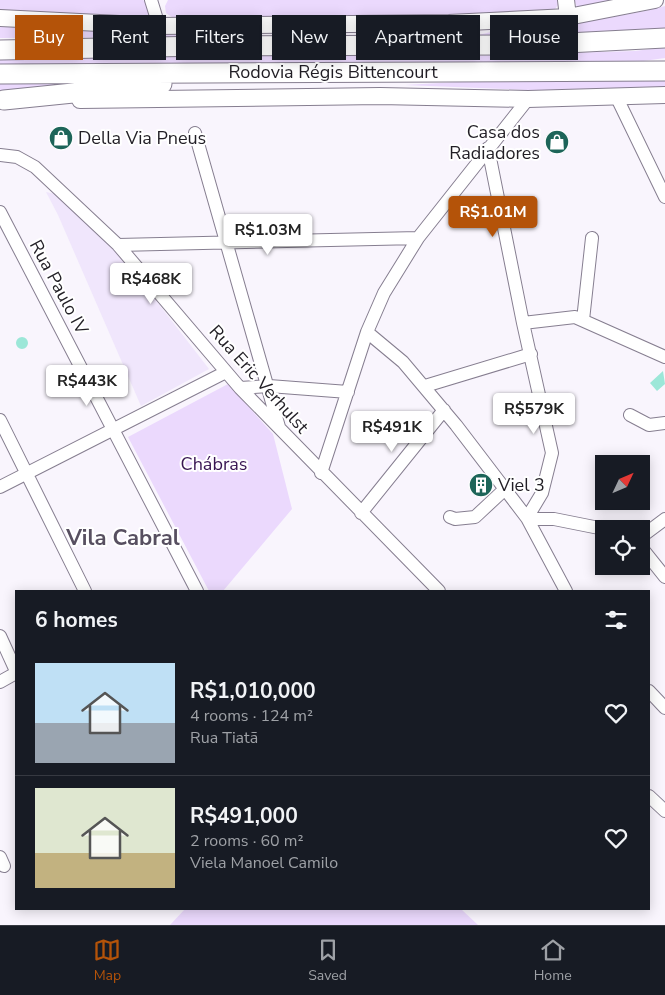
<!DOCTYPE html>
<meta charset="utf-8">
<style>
:root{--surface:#171b24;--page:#20242c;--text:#f1f3f6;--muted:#9ea1a6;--line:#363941;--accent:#b45309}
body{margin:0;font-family:"Nunito Sans",sans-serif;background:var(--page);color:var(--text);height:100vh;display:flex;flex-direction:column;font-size:19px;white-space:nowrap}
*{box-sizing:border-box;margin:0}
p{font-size:16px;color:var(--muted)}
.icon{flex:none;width:28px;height:28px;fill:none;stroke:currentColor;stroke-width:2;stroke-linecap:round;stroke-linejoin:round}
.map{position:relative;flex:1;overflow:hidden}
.side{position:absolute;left:15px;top:590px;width:635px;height:320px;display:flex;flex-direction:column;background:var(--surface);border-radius:0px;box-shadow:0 2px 12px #0003}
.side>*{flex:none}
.guide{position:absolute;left:15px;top:15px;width:635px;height:45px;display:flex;gap:10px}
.needle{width:32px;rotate:46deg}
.fabs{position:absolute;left:595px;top:455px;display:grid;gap:10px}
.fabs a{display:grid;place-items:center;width:55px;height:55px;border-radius:0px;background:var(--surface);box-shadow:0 2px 12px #0003;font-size:25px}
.price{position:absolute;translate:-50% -42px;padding:0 11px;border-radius:5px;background:#fff;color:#222;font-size:16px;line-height:32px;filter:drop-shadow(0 1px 2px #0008)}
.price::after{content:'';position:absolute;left:50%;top:30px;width:15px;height:11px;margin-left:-8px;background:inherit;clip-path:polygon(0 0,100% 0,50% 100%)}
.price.active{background:var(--accent);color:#fff}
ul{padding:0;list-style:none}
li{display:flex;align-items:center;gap:15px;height:125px;padding:0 20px}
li+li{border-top:1px solid var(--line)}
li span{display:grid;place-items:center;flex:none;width:140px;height:100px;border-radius:0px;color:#555}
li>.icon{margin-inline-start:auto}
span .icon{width:60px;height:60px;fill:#fffc;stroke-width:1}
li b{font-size:21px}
h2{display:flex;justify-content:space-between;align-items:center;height:60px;padding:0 20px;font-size:21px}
.pill{padding:0 18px;border-radius:0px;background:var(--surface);box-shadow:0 2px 12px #0003;font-size:18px;line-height:45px}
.pill.active{background:var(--accent);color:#fff}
.tab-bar{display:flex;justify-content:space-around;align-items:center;height:70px;border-top:1px solid var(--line);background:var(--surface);font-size:14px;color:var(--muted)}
.tab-bar a{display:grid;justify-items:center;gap:2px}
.tab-bar .active{color:var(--accent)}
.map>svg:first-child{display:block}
.built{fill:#f0e6fc}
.green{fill:#ebd9fd}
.water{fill:#9ce7d8}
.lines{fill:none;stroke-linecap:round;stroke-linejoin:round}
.minor-casing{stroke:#867e90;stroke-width:14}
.major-casing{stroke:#867e90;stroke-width:18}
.highway-casing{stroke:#867e90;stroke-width:21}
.minor{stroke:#fff;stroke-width:12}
.major{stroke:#fff;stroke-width:16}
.highway{stroke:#fff;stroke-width:19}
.labels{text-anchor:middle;stroke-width:4;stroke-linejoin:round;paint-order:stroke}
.street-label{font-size:18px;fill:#211e25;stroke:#fff}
.poi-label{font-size:18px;fill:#211e25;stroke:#fff;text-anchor:start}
.park-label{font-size:18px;fill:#381552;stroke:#fff}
.district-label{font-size:22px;font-weight:bold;fill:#574f60;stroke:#fff}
</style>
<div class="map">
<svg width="665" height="925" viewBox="0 0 665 925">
<rect width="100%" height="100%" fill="#f9f5fd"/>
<!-- built -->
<path class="built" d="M46,192L56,194L123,258L209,369L141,406L58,215Z"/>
<!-- green -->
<path class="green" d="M0,0H143L147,3L149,15L146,18L0,12Z
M168,0H557L558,5L552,13L175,19L166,13L165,6Z
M574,0H634L577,7Z
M665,6V28L617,33L466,38C531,20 600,24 665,6Z
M0,26L109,30L207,37L0,38Z
M665,47V58L636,62L440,66L264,63L0,67V58L265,54L438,57L635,51Z
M665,78V88L574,92L405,85L457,82Z
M88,81L51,91L0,95V84Z
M228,384L273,434L292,509L223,591H209L128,437Z
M185,909H461L478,925H170Z"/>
<!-- water -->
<path class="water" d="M16 343a6 6 0 1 1 12 0a6 6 0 1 1-12 0Z
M663,371L665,384L657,391L650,383Z"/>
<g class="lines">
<!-- minor casing -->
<g class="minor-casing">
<path id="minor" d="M151,0L159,26
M617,98L665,197
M195,133L279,427
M488,148L523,323L552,453L542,493L527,518
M0,155L17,157L35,167L118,245L240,388L439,591
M0,212L197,591
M118,245L418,238
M583,320L592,238
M523,323L575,317L665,357
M367,332L403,362L456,425L527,518L566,591
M425,386L531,354
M240,388L269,386L348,392
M630,415L649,425L665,423
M0,420L85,591
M321,473L367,332L384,293L418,238L528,99
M0,487L226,372
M361,513L444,410
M450,517L455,519L475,517L505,489
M528,519H554L604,529
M641,537L665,519
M641,547L665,577
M0,636L16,671
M0,682L16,673
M649,691L665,708
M649,796L665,811
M0,857L4,866"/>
</g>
<!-- major casing -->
<g class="major-casing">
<path id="major" d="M566,0L568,17
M0,18L159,26L449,23L568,17L655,0
M80,100L380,96L528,99L665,95"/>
</g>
<!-- highway casing -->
<g class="highway-casing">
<path id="highway" d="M0,50L205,46L528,45L665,38
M0,74L665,71
M4,100L162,84"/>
</g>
<!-- minor -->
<use href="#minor" class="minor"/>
<!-- major -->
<use href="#major" class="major"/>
<!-- highway -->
<use href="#highway" class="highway"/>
</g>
<!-- icons -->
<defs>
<g id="shop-disc" transform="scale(1.25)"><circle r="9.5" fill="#1d6559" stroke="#fff"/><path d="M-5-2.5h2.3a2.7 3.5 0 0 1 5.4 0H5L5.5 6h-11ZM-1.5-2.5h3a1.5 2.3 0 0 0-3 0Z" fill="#fff"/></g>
<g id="building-disc" transform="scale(1.25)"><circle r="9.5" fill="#1d6559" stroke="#fff"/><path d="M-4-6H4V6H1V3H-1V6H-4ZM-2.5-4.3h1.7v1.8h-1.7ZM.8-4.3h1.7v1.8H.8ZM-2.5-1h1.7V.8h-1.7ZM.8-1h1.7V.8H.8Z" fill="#fff"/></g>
</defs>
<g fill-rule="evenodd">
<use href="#shop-disc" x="61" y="138"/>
<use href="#shop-disc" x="557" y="142"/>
<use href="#building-disc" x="481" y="485"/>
</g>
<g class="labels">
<!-- street labels -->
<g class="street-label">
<text x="333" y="78">Rodovia Régis Bittencourt</text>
<text transform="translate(59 287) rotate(62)" y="6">Rua Paulo IV</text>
<text transform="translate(259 379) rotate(48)" y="6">Rua Eric Verhulst</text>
</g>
<!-- poi labels -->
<g class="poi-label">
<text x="540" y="138" text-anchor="end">Casa dos<tspan x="540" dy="21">Radiadores</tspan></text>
<text x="78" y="144">Della Via Pneus</text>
<text x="498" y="491">Viel 3</text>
</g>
<!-- park labels -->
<g class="park-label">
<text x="214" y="470">Chábras</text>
</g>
<!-- district labels -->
<g class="district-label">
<text x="123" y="545">Vila Cabral</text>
</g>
</g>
</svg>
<div class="fabs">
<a><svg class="needle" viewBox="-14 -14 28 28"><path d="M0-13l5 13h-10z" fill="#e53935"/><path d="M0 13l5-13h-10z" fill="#9ea1a6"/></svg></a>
<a><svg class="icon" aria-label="locate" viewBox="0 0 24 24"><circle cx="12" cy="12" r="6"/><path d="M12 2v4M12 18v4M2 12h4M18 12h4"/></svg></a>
</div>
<b class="price active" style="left:493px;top:238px">R$1.01M</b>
<b class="price" style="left:268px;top:256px">R$1.03M</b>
<b class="price" style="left:151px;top:305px">R$468K</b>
<b class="price" style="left:87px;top:407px">R$443K</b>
<b class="price" style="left:534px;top:435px">R$579K</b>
<b class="price" style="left:392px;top:453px">R$491K</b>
<div class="guide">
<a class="pill active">Buy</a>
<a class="pill">Rent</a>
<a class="pill">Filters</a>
<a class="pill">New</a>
<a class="pill">Apartment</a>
<a class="pill">House</a>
</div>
<section class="side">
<h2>6 homes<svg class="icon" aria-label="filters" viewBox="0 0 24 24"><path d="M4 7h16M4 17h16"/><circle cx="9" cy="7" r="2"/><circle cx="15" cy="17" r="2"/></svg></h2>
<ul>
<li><span style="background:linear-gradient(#bfe0f5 60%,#9aa5b1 0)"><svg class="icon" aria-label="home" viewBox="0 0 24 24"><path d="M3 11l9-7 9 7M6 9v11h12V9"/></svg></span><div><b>R$1,010,000</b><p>4 rooms · 124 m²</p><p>Rua Tiatã</p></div><svg class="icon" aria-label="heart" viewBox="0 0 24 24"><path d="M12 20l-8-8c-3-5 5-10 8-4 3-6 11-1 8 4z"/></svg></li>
<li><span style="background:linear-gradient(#dfe7d0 65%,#c2b280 0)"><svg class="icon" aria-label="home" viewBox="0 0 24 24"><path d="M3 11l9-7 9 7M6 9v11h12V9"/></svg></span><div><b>R$491,000</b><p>2 rooms · 60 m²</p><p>Viela Manoel Camilo</p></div><svg class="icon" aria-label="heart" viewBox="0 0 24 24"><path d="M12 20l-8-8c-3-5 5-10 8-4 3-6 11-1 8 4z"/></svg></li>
</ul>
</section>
</div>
<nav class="tab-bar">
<a class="active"><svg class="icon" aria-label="map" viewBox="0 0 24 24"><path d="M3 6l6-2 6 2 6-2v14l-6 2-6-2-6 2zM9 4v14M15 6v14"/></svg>Map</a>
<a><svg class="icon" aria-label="saved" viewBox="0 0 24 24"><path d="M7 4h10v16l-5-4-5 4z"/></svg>Saved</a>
<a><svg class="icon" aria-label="home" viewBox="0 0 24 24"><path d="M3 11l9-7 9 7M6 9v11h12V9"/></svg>Home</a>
</nav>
